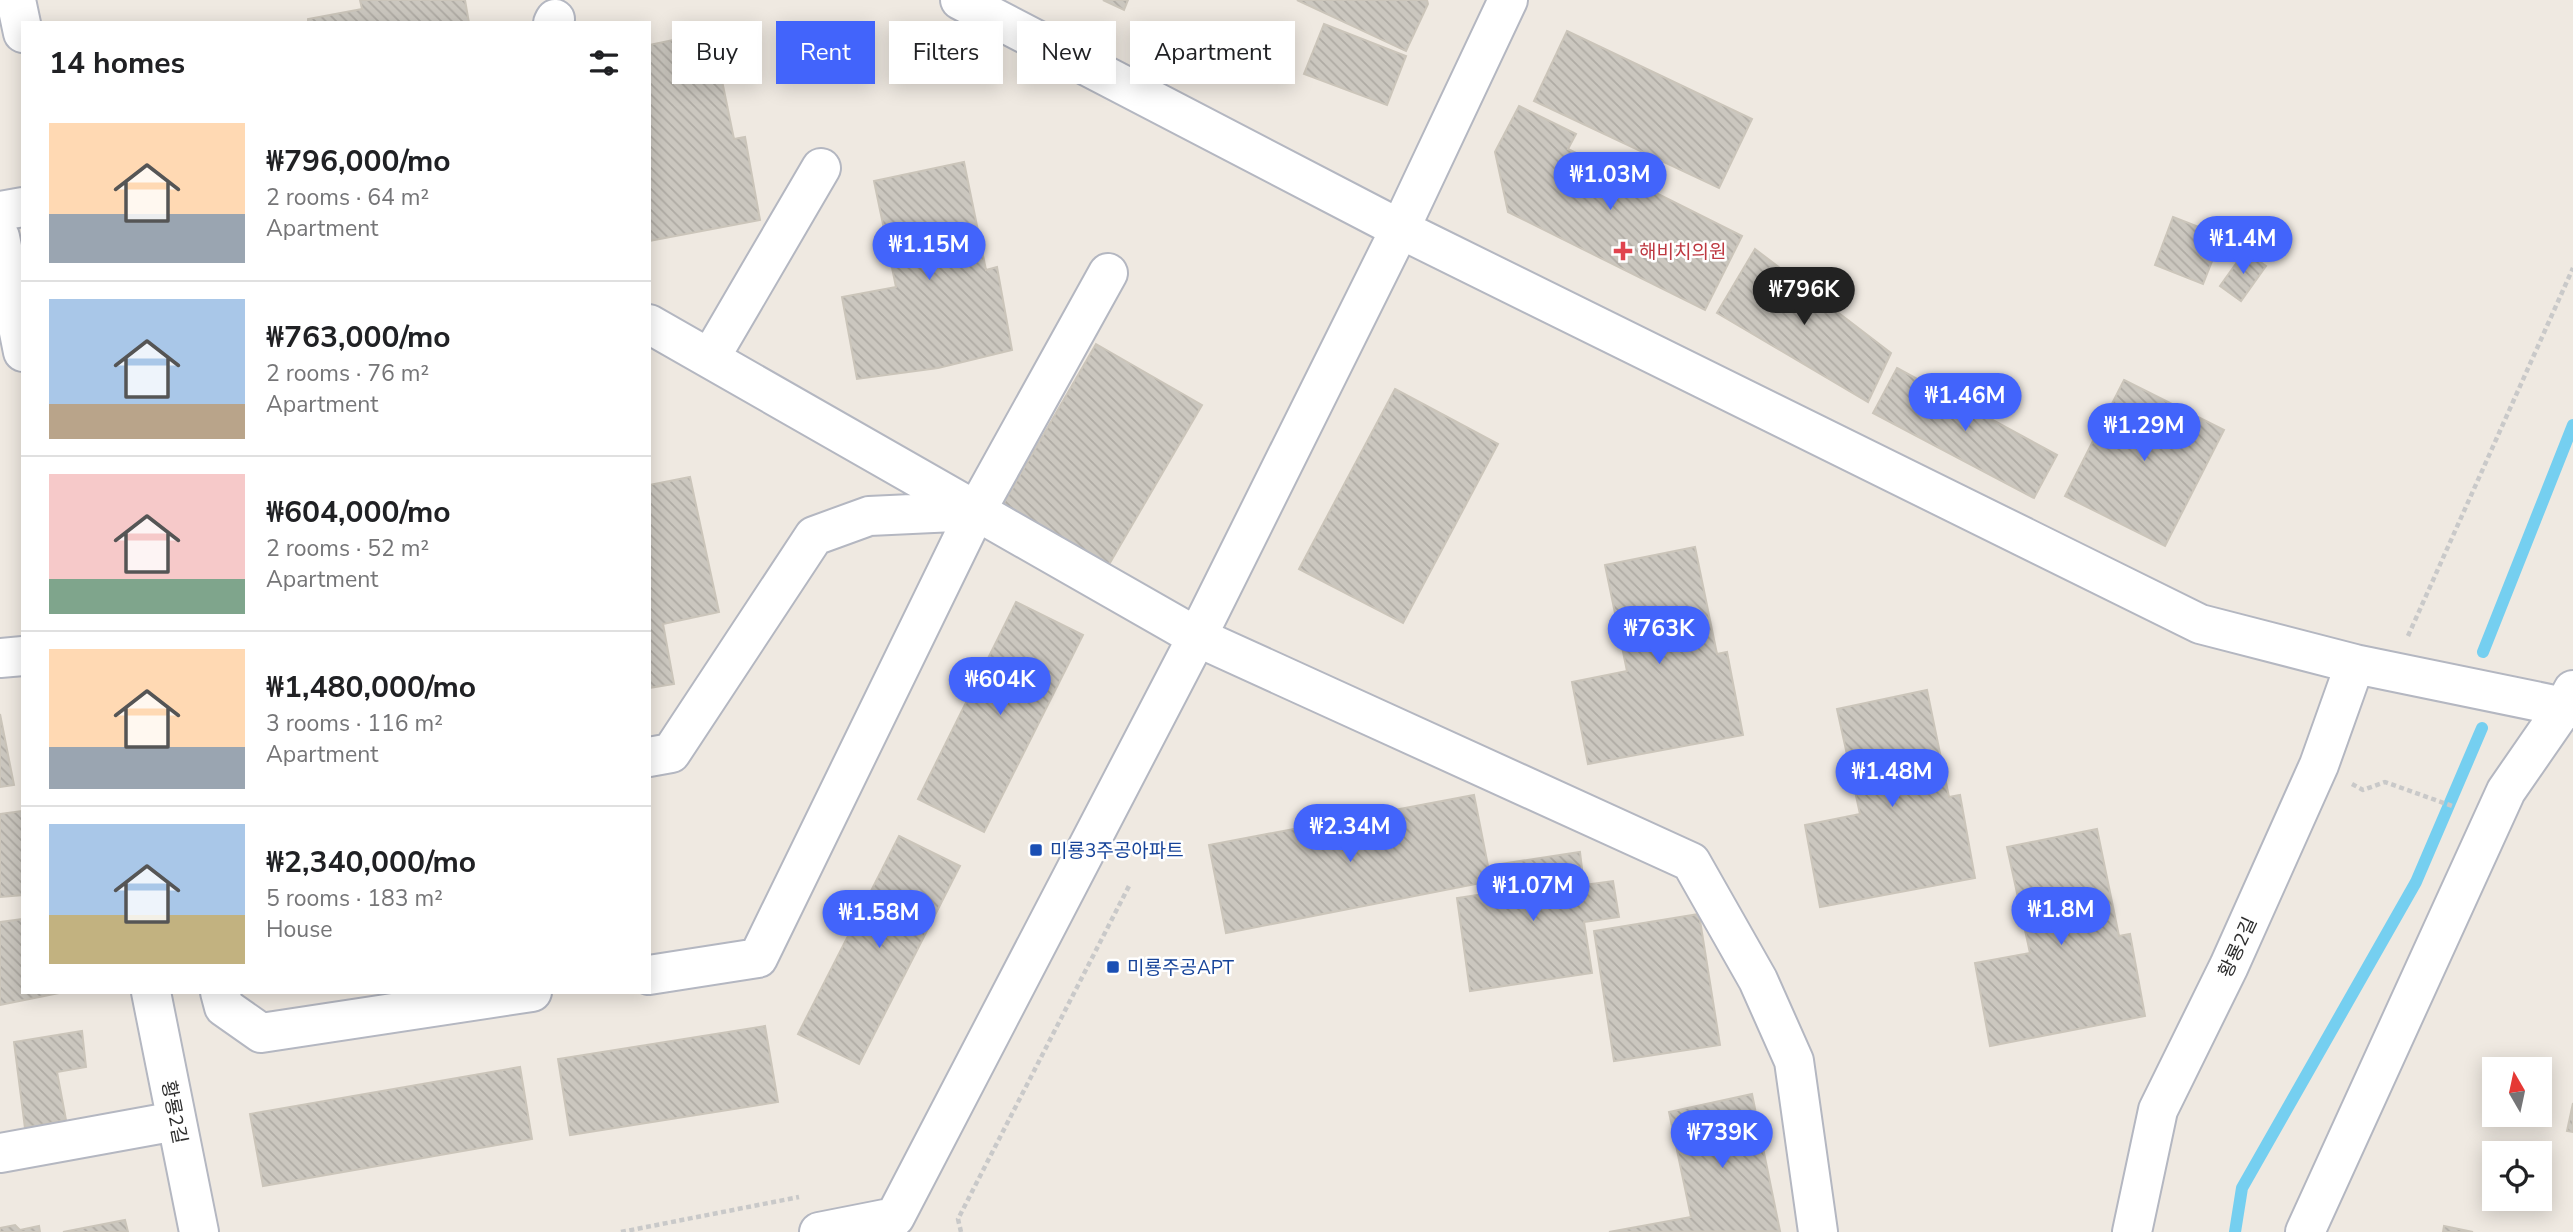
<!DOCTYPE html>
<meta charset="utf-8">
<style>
:root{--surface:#fff;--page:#f6f6f6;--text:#202124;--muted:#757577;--line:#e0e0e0;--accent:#4264fb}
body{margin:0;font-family:"Nunito Sans","Noto Sans KR",sans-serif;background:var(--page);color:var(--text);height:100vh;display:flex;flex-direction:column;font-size:26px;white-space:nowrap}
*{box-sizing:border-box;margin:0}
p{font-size:23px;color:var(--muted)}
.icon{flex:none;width:38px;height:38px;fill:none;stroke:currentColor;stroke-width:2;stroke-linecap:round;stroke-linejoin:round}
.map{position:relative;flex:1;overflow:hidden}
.details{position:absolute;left:21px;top:21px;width:630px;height:973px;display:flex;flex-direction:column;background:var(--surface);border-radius:0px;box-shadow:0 4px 18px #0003}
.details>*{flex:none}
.top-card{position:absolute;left:672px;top:21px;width:665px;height:63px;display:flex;gap:14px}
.needle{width:46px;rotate:351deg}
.fabs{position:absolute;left:2482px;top:1057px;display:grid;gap:14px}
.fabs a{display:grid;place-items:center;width:70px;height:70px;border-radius:0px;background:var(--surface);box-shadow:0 4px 18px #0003;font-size:35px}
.price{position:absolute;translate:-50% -60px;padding:0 16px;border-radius:24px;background:var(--accent);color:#fff;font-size:23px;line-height:46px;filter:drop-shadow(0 2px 4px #0008)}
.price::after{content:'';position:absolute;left:50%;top:42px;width:21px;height:16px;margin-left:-10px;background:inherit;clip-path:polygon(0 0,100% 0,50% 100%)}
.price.active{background:#222;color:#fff}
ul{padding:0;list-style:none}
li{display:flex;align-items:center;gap:21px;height:175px;padding:0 28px}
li+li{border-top:2px solid var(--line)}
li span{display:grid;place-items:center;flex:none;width:196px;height:140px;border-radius:0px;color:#555}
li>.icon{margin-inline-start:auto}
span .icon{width:84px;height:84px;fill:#fffc;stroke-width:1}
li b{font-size:30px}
h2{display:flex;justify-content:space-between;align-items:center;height:84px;padding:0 28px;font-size:30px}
.tag{padding:0 24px;border-radius:0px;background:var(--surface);box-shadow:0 4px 18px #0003;font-size:24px;line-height:63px}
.tag.active{background:var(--accent);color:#fff}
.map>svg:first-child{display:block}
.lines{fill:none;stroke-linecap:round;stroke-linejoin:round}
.stream{stroke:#75cff0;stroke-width:12}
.building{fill:url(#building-back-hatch);stroke:#cbc5ba;stroke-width:2}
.minor-casing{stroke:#b4b7c1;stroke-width:42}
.path{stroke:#c9c9c9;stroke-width:4.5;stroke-dasharray:5 3.5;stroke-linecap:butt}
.minor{stroke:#fff;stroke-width:38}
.health-dot{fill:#e0444e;stroke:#fff;stroke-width:2.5}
.transit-dot{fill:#1a4fb4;stroke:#fff;stroke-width:2.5}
.labels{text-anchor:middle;stroke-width:5;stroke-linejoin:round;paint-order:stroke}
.health-label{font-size:19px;fill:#be3a42;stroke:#fff;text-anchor:start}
.transit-label{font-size:19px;fill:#164399;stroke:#fff;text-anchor:start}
.street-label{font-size:19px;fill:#2e2e2e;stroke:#fff}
</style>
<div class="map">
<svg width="2573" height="1232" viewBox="0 0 2573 1232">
<defs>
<pattern id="building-back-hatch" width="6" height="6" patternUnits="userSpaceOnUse" patternTransform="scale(1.75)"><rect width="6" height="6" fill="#cbc7bf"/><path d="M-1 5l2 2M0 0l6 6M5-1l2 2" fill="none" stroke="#afaba4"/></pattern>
</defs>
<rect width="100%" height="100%" fill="#efe9e1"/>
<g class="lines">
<!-- stream -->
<path class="stream" d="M2483,652L2573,425
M2235,1232L2242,1188L2416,882L2482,728"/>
</g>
<!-- building -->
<path class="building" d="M360,0H465L469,23H308V19L362,9Z
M1103,0H1128L1124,10Z
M1297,0H1427L1428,4L1406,51Z
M1324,24L1406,56L1387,105L1304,74Z
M1567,31L1752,119L1719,188L1534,101Z
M712,32L734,139L745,137L760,220L649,241V45Z
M1519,106L1576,134L1568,149L1742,236L1705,310L1508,212L1495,152Z
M964,162L986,270L997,267L1012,350L938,368L857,379L842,297L896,287L874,181Z
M2173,217L2222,236L2203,284L2155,265Z
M1755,249L1891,353L1868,402L1717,313Z
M2245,251L2266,266L2241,301L2220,286Z
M1096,344L1202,405L1107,568L1001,508Z
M1897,368L2057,455L2034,498L1873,413Z
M2124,380L2224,430L2165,546L2065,496Z
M1395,389L1498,444L1403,623L1299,569Z
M690,477L719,612L663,624L674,684L649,688V485Z
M1695,547L1717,654L1727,652L1743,735L1588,764L1572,682L1627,671L1605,565Z
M1016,602L1083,635L984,832L918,799Z
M1927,690L1949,797L1960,795L1975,878L1820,907L1805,825L1860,814L1837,709Z
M0,714L14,785L0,787Z
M1474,795L1491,881L1226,933L1209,845Z
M23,811V895L0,897V814Z
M2097,829L2119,936L2130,934L2145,1016L1990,1046L1975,963L2030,953L2007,847Z
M899,836L960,866L859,1064L798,1034Z
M1580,852L1584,885L1613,881L1619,917L1584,922L1592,973L1470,991L1457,898L1504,891L1500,864Z
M1699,914L1720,1045L1614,1061L1594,931Z
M23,919V992H64L0,1005V922Z
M765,1026L778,1102L570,1135L558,1059Z
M82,1031L86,1067L57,1072L66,1120L25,1128L14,1042Z
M520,1067L532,1139L263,1186L250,1114Z
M1752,1094L1780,1231L1609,1232L1691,1217L1669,1112Z
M2573,1103V1132L2567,1131Z
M125,1220L128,1232H63Z
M15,1225L20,1230L39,1226L40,1232H0V1228Z
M2444,1226L2473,1232H2443Z"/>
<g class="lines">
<!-- minor casing -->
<g class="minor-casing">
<path id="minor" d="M16,0L23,33
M960,0L1400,229L2200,624L2355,664L2564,707L2573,690
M553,23L555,19
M0,211L23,207
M0,237L23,352
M649,324L1197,637L1691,862L1758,980L1794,1061L1818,1232
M710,358L821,168
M0,658L23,656
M649,757L671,753L814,536L869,516L976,511
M649,975L758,958L976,511L1108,273
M151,992L199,1232
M220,992L224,1007L261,1033L532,992
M0,1153L176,1121
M819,1232L895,1217L1197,637L1400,229L1508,0
M2132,1232L2158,1110L2229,966L2319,765L2355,664
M2305,1232L2506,791L2564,707L2573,709"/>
</g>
<!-- path -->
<path class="path" d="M2408,636L2573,268
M2352,784L2363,790L2385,782L2455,807
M621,1232L799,1197
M961,1232L958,1219L1130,884"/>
<!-- minor -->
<use href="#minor" class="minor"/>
</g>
<!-- markers -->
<path class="health-dot" d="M1619.5 240.5h7v7h7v7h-7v7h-7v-7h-7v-7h7z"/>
<g class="transit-dot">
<rect x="1029" y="843" width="14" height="14" rx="3.5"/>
<rect x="1106" y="960" width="14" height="14" rx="3.5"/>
</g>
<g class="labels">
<!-- health labels -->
<g class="health-label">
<text x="1639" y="258">해비치의원</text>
</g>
<!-- transit labels -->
<g class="transit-label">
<text x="1050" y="857">미룡3주공아파트</text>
<text x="1127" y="974">미룡주공APT</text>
</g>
<!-- street labels -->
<g class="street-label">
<text transform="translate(2237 947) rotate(-65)" y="7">황룡2길</text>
<text transform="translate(175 1112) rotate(79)" y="7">황룡2길</text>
</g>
</g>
</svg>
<div class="fabs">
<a><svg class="needle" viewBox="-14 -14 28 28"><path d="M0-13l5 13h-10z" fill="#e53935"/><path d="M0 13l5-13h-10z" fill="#757577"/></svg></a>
<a><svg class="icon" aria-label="locate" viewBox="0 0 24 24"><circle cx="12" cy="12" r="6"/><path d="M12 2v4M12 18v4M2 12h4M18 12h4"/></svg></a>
</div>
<b class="price" style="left:1610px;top:212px">₩1.03M</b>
<b class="price" style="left:2243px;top:276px">₩1.4M</b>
<b class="price" style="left:929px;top:282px">₩1.15M</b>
<b class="price active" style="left:1804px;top:327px">₩796K</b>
<b class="price" style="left:1965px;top:433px">₩1.46M</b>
<b class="price" style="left:2144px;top:463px">₩1.29M</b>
<b class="price" style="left:1659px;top:666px">₩763K</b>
<b class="price" style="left:1000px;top:717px">₩604K</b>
<b class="price" style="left:1892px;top:809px">₩1.48M</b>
<b class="price" style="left:1350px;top:864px">₩2.34M</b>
<b class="price" style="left:1533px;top:923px">₩1.07M</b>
<b class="price" style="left:2061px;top:947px">₩1.8M</b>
<b class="price" style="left:879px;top:950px">₩1.58M</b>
<b class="price" style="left:1722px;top:1170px">₩739K</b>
<div class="top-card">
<a class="tag">Buy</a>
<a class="tag active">Rent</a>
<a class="tag">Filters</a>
<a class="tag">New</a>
<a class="tag">Apartment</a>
</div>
<section class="details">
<h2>14 homes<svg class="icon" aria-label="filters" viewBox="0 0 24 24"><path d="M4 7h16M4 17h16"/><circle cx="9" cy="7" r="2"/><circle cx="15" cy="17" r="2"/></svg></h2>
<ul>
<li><span style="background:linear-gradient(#ffd9b3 65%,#9aa5b1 0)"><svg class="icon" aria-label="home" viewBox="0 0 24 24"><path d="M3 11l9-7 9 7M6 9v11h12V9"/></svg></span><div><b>₩796,000/mo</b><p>2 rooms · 64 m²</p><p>Apartment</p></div></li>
<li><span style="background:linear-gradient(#a9c7e8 75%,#b9a48a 0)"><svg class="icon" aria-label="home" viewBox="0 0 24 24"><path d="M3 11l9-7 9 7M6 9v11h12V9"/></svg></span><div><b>₩763,000/mo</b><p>2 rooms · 76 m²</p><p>Apartment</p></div></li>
<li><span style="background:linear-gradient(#f6c9c9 75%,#7fa58c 0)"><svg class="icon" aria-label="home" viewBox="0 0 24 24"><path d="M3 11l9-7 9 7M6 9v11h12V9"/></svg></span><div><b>₩604,000/mo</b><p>2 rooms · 52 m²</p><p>Apartment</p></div></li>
<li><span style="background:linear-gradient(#ffd9b3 70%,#9aa5b1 0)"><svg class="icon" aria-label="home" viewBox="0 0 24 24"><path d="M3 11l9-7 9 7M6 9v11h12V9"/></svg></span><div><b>₩1,480,000/mo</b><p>3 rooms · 116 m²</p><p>Apartment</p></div></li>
<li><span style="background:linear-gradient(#a9c7e8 65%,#c2b280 0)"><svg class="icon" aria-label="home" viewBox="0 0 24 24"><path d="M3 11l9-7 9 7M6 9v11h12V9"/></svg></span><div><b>₩2,340,000/mo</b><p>5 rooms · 183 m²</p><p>House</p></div></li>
</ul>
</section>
</div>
